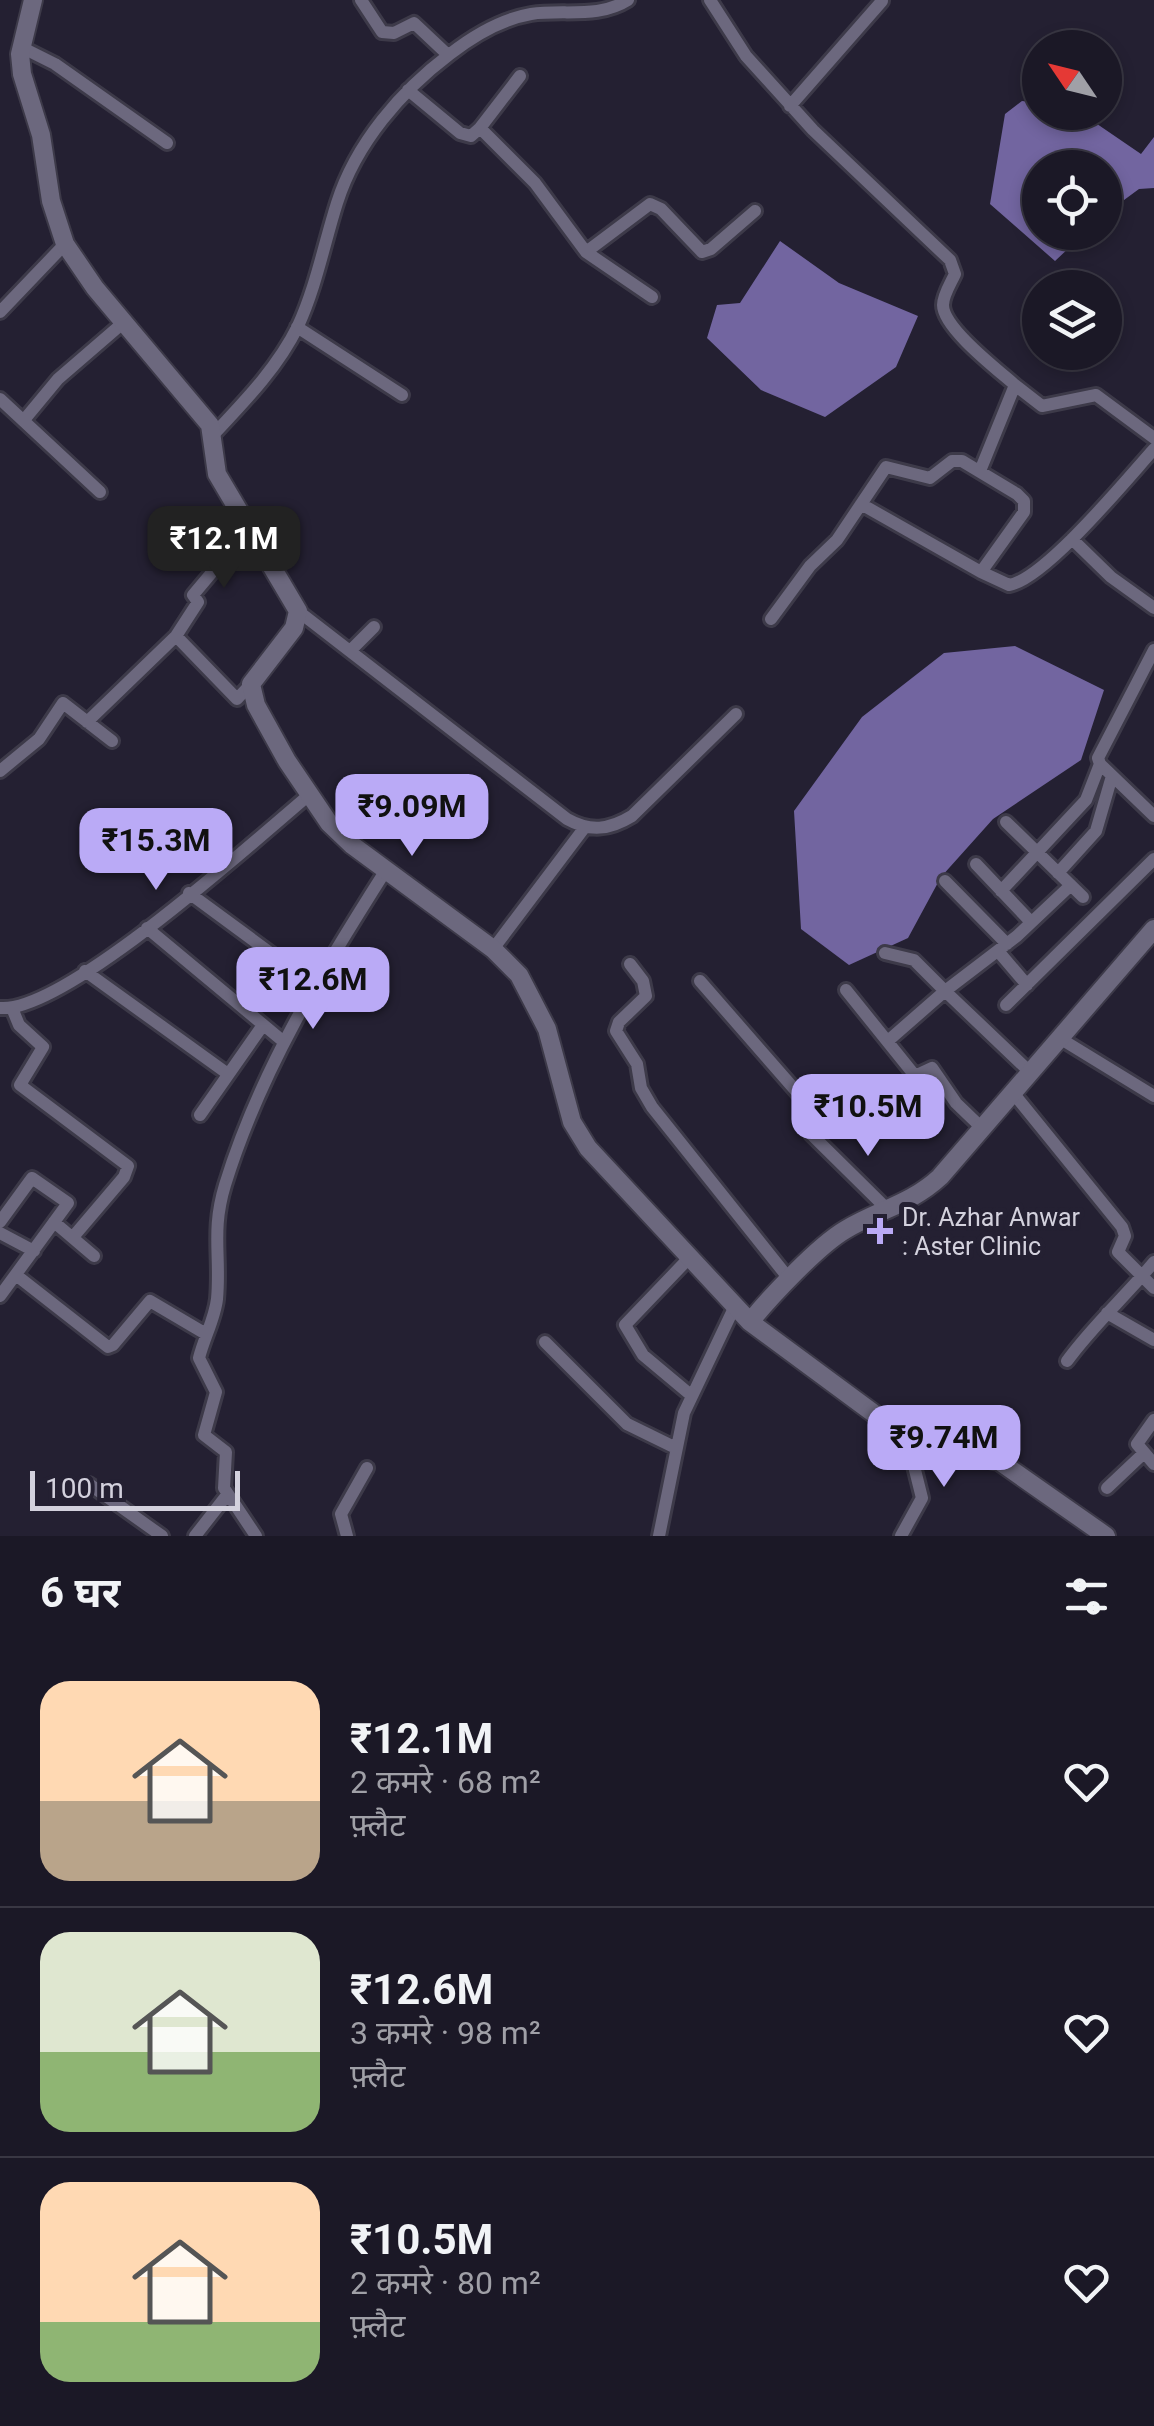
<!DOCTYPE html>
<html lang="hi">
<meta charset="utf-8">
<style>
:root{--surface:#1b1826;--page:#282532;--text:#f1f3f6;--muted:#a0a0a7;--line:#393743;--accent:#baaaf6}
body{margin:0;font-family:Roboto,"Noto Sans Devanagari",sans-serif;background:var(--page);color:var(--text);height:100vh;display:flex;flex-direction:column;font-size:38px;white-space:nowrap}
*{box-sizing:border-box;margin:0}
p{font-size:32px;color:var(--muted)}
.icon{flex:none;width:55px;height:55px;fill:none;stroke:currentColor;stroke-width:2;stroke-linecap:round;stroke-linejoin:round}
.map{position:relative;height:1536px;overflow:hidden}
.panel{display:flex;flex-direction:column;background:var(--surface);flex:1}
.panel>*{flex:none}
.needle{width:65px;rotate:305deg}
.tools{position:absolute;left:1022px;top:30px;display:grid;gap:20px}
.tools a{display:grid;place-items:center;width:100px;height:100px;border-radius:50%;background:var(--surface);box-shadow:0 5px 15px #0003,0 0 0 2px var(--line);font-size:50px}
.scale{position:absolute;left:30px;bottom:25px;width:210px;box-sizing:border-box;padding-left:10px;border:5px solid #d3d1dd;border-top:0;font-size:28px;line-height:35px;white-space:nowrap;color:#d3d1dd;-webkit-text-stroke:8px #242032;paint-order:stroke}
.price{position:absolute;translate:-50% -85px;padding:0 22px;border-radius:20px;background:var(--accent);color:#111;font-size:32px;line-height:65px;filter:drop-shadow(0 2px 5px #0008)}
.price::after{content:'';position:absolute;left:50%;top:60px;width:30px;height:22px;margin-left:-15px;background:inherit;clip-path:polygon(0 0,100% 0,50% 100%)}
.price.active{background:#222;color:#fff}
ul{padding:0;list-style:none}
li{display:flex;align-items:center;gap:30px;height:250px;padding:0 40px}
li+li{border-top:2px solid var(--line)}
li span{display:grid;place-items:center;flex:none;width:280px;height:200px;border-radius:30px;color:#555}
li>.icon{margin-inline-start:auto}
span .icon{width:120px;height:120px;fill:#fffc;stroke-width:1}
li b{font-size:42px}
h2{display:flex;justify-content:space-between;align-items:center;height:120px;padding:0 40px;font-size:42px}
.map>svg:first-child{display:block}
.water{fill:#7265a0}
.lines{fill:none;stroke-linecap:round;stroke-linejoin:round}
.street-casing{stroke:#3d3a49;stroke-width:18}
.secondary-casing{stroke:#3d3a49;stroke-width:22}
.street{stroke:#6c687e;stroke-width:12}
.secondary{stroke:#6c687e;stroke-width:18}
.poi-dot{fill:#baaaf6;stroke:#242032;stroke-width:4}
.labels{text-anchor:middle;stroke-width:10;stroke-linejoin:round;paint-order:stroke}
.poi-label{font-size:25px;fill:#d3d1dd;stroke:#242032;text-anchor:start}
</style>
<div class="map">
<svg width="1154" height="1536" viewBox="0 0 1154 1536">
<rect width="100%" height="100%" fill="#242032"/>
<!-- water -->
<path class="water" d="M1022,101L1040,103V112L1081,113L1141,154L1154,137V188L1139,189L1105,214V168H1040V232L1085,233L1055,261L990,204L1005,114Z
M780,241L839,283L918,316L896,367L825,417L761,390L707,338L717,305L740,303Z
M1015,646L1104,690L1081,760L993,819L941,877L908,938L849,965L801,929L794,811L862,717L944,653Z"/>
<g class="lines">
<!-- street casing -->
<g class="street-casing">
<path id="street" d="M361,0L382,32L394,33L414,23L448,55
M710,0L746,56L813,130L950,260L955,274C951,283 943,295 943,305C943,328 998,370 1015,385
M21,47L55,64L167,143
M408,90L460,133L471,136L480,128L535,183L586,252L650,204L661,209L702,252L711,249L755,211
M790,106L882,1
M480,128L520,76
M586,252L652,297
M0,312L65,244
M297,327L402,395
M0,399L100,492
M24,420L58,379L124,322
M214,434C245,401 278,367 298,326C316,287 324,244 337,203C356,143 401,91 450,54C473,36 502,19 531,14C564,9 598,19 628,0
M980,471L1015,385L1042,406L1096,395L1154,438
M861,504L981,572
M1072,539L1111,577L1154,608
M298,611L567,819C590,832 609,830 632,816L736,714
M771,619L810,566L837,540L886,467L930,478L952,461H962L1017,494L1024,501V512L981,572L1009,585C1045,579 1127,479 1154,449
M176,636L198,602L193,595L250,527
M1154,650L1098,758L1100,764L1154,816
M350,651L374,627
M87,722L176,636L237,699L251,684
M0,771L39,739L63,703L112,741
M1006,822L1083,897
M976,864L1031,922
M1058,873L1096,831L1112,776
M945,881L1007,944
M1001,891L1086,800L1100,764
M189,893L314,985
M147,928L284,1042
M493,949L585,827
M998,951L1027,985
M885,953L914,960L945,991L889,1040
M630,964L643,981L646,996L619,1022L616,1031L637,1064L641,1088L652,1107L790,1280
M85,971L228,1074
M700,981L810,1107L811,1134L889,1211
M846,990L912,1072L917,1075L932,1068L956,1103L983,1129
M1006,1005L1154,859
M0,1008C65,1013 253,842 309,795
M12,1008L19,1025L43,1047L20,1085L128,1166L124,1177L73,1237
M1061,1039L1154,1096
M1031,1073L945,991L1017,936L1071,885
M1014,1094L1122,1227L1125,1236L1118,1252L1154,1288
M200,1115L263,1025
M0,1222L32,1178L68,1203L0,1296
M54,1222L94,1256
M0,1233L34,1251
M690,1257L625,1325L643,1355L692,1396
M16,1275L108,1347L113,1345L150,1301L206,1334
M1107,1313L1154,1340
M545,1342L627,1424L676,1448
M1067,1361C1093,1325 1126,1296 1154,1262
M1154,1420L1137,1444L1154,1464
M89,1484L162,1536
M1107,1488L1144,1453
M195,1536L227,1495
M256,1536L224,1488L226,1452L204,1435L216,1392L199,1358C204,1338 215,1318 217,1299C221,1256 211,1231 225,1185C260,1071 323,969 386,870
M347,1536L341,1514L367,1468
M659,1536L684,1413L734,1308
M901,1536L922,1498L907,1438"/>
</g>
<!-- secondary casing -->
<g class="secondary-casing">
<path id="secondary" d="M33,0L20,54L22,74L41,135L51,201L65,244L95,288L210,425L217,474L298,611L294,628L251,684L256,705L287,761L329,823L352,845L493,949L519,975L547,1029L572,1122L588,1148L750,1322L907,1438L922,1446L999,1461L1106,1536
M750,1322C770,1297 818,1246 845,1230C878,1210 911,1204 940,1177L1154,929"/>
</g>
<!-- street -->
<use href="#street" class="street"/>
<!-- secondary -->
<use href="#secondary" class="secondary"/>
</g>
<!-- markers -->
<path class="poi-dot" d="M875 1216h10v10h10v10h-10v10h-10v-10h-10v-10h10z"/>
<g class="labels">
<!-- poi labels -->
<g class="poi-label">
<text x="902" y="1226">Dr. Azhar Anwar<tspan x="902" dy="29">: Aster Clinic</tspan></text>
</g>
</g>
</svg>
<div class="tools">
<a><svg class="needle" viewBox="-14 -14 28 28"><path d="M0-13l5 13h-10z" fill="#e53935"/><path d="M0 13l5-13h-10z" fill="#a0a0a7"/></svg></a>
<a><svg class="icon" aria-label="locate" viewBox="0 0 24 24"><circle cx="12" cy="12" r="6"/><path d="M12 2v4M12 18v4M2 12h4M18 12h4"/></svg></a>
<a><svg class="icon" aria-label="layers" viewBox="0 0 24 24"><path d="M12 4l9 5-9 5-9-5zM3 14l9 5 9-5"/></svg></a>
</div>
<div class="scale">100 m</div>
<b class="price active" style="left:224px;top:591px">₹12.1M</b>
<b class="price" style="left:412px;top:859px">₹9.09M</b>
<b class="price" style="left:156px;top:893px">₹15.3M</b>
<b class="price" style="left:313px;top:1032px">₹12.6M</b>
<b class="price" style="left:868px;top:1159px">₹10.5M</b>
<b class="price" style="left:944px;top:1490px">₹9.74M</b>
</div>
<section class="panel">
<h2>6 घर<svg class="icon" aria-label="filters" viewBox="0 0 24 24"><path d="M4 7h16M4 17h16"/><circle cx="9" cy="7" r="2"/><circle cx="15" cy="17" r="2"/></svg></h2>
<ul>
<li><span style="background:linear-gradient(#ffd9b3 60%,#b9a48a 0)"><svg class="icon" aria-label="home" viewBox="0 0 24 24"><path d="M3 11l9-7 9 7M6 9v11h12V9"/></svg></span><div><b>₹12.1M</b><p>2 कमरे · 68 m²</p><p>फ़्लैट</p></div><svg class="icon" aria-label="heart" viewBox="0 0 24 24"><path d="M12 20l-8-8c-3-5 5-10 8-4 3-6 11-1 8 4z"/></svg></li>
<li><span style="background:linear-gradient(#dfe7d0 60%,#8fb573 0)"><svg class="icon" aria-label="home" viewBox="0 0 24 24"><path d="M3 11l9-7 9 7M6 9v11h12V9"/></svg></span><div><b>₹12.6M</b><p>3 कमरे · 98 m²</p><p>फ़्लैट</p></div><svg class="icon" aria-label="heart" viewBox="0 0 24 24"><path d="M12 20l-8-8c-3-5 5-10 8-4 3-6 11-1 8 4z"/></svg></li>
<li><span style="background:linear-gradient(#ffd9b3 70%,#8fb573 0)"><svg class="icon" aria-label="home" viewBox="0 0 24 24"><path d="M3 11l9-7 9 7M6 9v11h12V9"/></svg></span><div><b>₹10.5M</b><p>2 कमरे · 80 m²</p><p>फ़्लैट</p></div><svg class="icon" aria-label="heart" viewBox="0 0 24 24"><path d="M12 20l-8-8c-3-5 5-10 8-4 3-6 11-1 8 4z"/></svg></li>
</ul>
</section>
